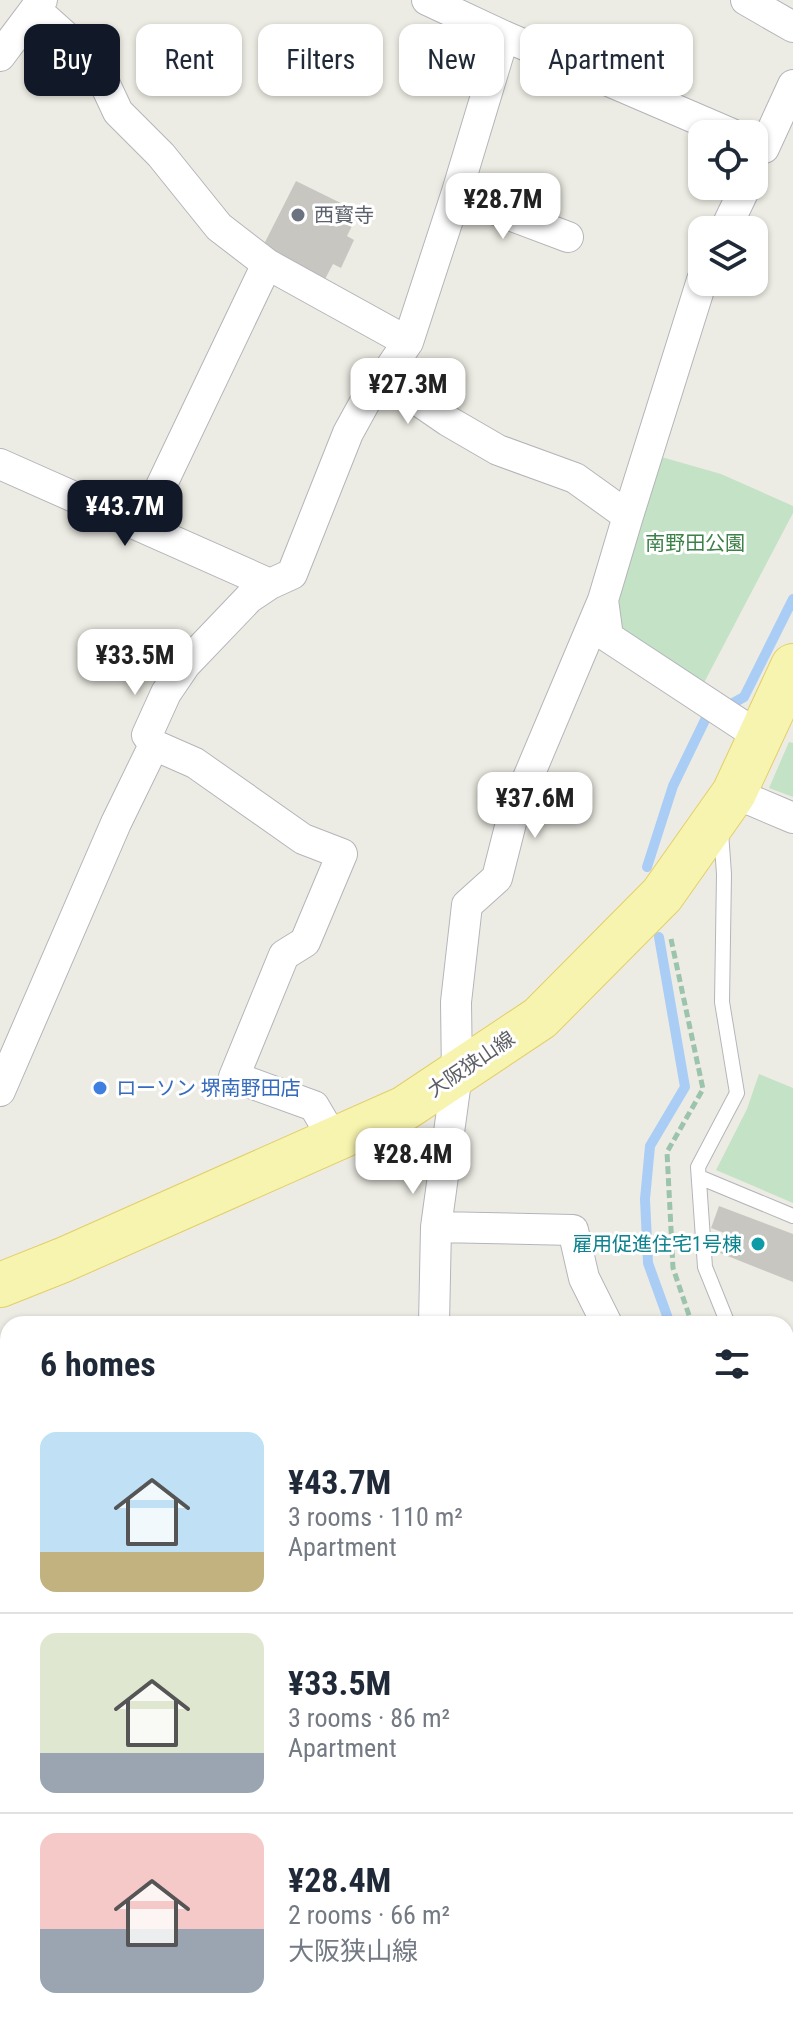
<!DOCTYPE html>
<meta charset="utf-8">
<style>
:root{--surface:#fff;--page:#f2f2f3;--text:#1f2937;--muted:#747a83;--line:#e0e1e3;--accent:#111827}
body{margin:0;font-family:"Roboto Condensed","Noto Sans JP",sans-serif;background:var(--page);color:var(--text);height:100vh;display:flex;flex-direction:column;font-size:30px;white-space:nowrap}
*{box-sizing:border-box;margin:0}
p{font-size:26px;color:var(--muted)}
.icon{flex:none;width:44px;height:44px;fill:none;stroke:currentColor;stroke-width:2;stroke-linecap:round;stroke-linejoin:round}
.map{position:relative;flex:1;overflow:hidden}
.side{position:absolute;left:0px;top:1316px;width:794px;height:714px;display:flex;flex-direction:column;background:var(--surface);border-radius:24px 24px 0 0;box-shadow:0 2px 6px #0004}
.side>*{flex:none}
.hud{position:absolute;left:24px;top:24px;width:746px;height:72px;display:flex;gap:16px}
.controls{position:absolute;left:688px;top:120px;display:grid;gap:16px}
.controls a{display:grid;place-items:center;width:80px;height:80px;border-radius:16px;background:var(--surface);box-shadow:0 2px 6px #0004;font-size:40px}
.price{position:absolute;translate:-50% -68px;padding:0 18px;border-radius:16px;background:#fff;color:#222;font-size:26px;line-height:52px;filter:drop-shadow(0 2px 4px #0008)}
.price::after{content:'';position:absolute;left:50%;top:48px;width:24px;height:18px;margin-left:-12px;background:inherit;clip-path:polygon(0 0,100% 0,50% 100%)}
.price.selected{background:var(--accent);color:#fff}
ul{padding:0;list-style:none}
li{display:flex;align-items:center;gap:24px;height:200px;padding:0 40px}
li+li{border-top:2px solid var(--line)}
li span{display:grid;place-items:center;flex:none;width:224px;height:160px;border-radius:16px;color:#555}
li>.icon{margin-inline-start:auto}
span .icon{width:96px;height:96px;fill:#fffc;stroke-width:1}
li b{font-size:34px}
h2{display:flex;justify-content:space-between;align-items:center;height:96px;padding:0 40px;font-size:34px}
.pill{padding:0 28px;border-radius:16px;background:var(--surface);box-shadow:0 2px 6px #0004;font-size:28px;line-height:72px}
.pill.selected{background:var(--accent);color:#fff}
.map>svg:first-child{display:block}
.green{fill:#c3e2c6}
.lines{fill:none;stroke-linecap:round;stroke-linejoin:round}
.stream{stroke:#aacdf6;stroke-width:10}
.building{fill:#c8c6c0}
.lane-casing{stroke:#b4b5ba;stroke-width:16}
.street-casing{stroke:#b4b5ba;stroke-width:32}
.primary-casing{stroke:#e3cf66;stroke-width:46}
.path{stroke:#9cc3ac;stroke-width:5;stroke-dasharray:8 4;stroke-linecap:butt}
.lane{stroke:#fff;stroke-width:14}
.street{stroke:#fff;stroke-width:30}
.primary{stroke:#f7f4af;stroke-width:44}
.worship-dot{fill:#6b7280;stroke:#fff;stroke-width:3}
.shop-dot{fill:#3f7fe0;stroke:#fff;stroke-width:3}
.culture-dot{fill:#0f9aa8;stroke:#fff;stroke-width:3}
.labels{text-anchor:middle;stroke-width:6;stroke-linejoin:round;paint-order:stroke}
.worship-label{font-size:20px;fill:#5b616d;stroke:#fff;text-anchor:start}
.park-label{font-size:20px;fill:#3d8148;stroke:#fff}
.street-label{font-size:20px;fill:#5c5e63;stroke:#fff}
.shop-label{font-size:20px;fill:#366cbe;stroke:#fff;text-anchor:start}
.culture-label{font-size:20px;fill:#0d838f;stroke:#fff;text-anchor:end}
</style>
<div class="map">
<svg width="793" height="2029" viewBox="0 0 793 2029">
<rect width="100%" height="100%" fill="#edece4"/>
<!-- green -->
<path class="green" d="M658,456L721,474L793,506V513L697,696L608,637Z
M789,742L793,743V797L769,788Z
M759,1074L793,1088V1203L716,1170L747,1109Z"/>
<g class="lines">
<!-- stream -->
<path class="stream" d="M647,867L673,786L706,718L744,697L793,599
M659,937L685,1087L650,1146L645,1199L648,1263L670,1324
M289,2029L291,2022"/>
</g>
<!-- building -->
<path class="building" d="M296,181L359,212L347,236L354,240L341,268L333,264L324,281L261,250Z
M719,1206L793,1234V1282L720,1253L727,1234L711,1228Z
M51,1319L129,1321V1324H51Z
M786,1951L793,1953V2000L786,1997Z"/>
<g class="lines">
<!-- lane casing -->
<g class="lane-casing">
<path id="lane" d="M721,832L724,874L722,1002L737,1093L698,1167L705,1267L728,1324
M699,1177L793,1216
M786,1359L793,1361
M786,1494L793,1496
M786,1639L793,1642
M786,1790L793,1793
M786,1933L793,1936"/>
</g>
<!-- street casing -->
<g class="street-casing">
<path id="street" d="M427,0L504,36L732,134
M746,0L793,27
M36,10L95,63L118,112L161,155L219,227L267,264L408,342L384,377L448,421L498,450L575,478L628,516
M0,56L42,0
M764,148L793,85
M456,195L568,237
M725,230L746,186
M702,280L628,516L603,600L608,637L760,737
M408,342L456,195L504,36
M0,464L270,584
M142,526L267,264
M154,745L195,763L303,839L342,854L305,942L284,955L234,1077L314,1106L334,1140
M734,793L793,818
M0,1091L116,823L154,745L147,735L166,693L185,665L249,598L270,584L292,574L348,433L370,393L384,377
M436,1227L573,1230L584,1278L607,1324
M434,1324L436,1227L457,1074L456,1002L467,905L497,878L514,811L603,600
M213,2029L216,2022
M655,2029L658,2022"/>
</g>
<!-- primary casing -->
<g class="primary-casing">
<path id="primary" d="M0,1285L63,1260L405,1108L540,1018L662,895L734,793L793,666"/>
</g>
<!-- path -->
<path class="path" d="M671,939L703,1089L667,1152L673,1268L692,1324
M467,2022L485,2029"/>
<!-- lane -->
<use href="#lane" class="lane"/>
<!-- street -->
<use href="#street" class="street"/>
<!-- primary -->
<use href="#primary" class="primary"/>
</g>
<!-- markers -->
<circle class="worship-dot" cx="298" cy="215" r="8"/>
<circle class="shop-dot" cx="100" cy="1088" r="8"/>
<circle class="culture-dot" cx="758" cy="1244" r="8"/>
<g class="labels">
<!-- worship labels -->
<g class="worship-label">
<text x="314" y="222">西寳寺</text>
</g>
<!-- park labels -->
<g class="park-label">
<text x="695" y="550">南野田公園</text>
</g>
<!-- street labels -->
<g class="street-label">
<text transform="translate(471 1064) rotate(-34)" y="7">大阪狭山線</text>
</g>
<!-- shop labels -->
<g class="shop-label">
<text x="116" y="1095">ローソン 堺南野田店</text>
</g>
<!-- culture labels -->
<g class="culture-label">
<text x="742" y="1251">雇用促進住宅1号棟</text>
</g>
</g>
</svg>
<div class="controls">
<a><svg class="icon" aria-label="locate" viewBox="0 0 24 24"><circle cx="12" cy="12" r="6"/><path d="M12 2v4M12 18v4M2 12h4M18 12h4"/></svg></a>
<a><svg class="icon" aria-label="layers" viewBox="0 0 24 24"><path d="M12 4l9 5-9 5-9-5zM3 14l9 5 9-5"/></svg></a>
</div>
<b class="price" style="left:503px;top:241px">¥28.7M</b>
<b class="price" style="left:408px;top:426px">¥27.3M</b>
<b class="price selected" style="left:125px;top:548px">¥43.7M</b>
<b class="price" style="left:135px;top:697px">¥33.5M</b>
<b class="price" style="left:535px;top:840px">¥37.6M</b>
<b class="price" style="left:413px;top:1196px">¥28.4M</b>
<div class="hud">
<a class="pill selected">Buy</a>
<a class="pill">Rent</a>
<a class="pill">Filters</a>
<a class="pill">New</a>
<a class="pill">Apartment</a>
</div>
<section class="side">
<h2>6 homes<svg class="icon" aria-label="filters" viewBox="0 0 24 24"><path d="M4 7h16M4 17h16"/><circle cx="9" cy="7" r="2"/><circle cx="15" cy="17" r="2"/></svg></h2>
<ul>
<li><span style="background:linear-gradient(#bfe0f5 75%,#c2b280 0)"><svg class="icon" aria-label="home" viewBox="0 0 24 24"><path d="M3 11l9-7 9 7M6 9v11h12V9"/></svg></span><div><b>¥43.7M</b><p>3 rooms · 110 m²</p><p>Apartment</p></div></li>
<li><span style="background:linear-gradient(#dfe7d0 75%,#9aa5b1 0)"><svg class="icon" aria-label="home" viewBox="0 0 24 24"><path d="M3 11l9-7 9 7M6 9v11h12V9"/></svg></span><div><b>¥33.5M</b><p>3 rooms · 86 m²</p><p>Apartment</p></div></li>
<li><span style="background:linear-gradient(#f6c9c9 60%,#9aa5b1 0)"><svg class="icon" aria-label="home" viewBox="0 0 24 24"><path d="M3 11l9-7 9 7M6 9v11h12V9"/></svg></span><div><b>¥28.4M</b><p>2 rooms · 66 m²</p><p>大阪狭山線</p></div></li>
</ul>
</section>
</div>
